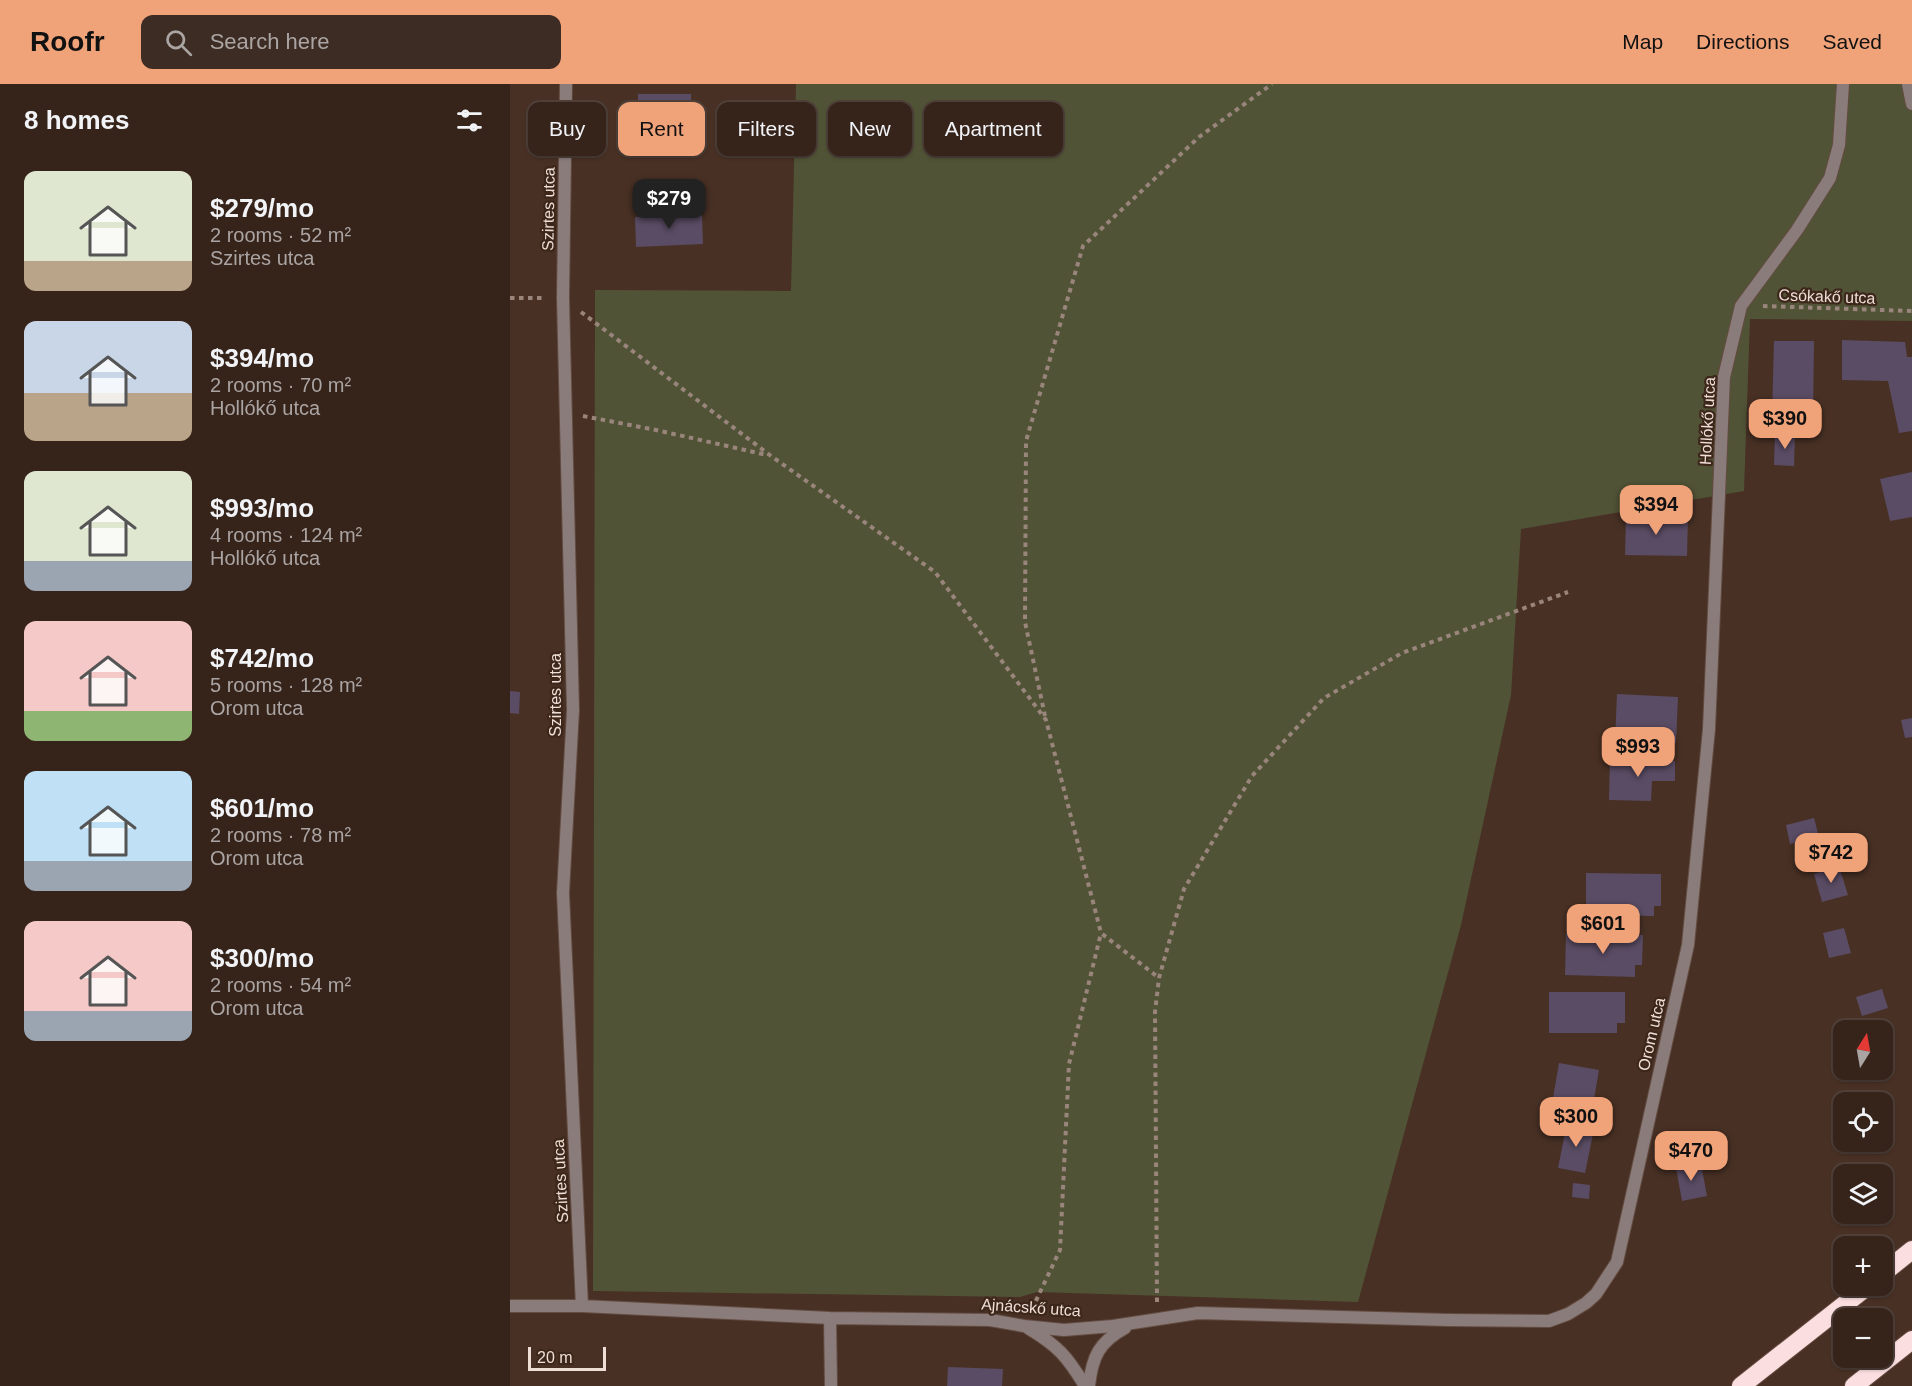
<!DOCTYPE html>
<meta charset="utf-8">
<style>
:root{--surface:#36241b;--page:#3d2c24;--text:#f1f3f6;--muted:#aaa4a3;--line:#50413a;--accent:#f0a279}
body{margin:0;font-family:Arial,sans-serif;background:var(--page);color:var(--text);height:100vh;display:flex;flex-direction:column;font-size:22px;white-space:nowrap}
*{box-sizing:border-box;margin:0}
p{font-size:20px;color:var(--muted)}
.icon{flex:none;width:33px;height:33px;fill:none;stroke:currentColor;stroke-width:2;stroke-linecap:round;stroke-linejoin:round}
.map{position:relative;flex:1;overflow:hidden}
.details{display:flex;flex-direction:column;background:var(--surface);width:510px}
.details>*{flex:none}
.guide{position:absolute;left:18px;top:18px;width:570px;height:54px;display:flex;gap:12px}
.needle{width:39px;rotate:11deg}
.controls{position:absolute;left:1323px;top:936px;display:grid;gap:12px}
.controls a{display:grid;place-items:center;width:60px;height:60px;border-radius:12px;background:var(--surface);box-shadow:0 2px 4px #0004,0 0 0 2px var(--line);font-size:30px}
.scale{position:absolute;left:18px;bottom:15px;width:78px;box-sizing:border-box;padding-left:6px;border:3px solid #eeded6;border-top:0;font-size:16px;line-height:21px;white-space:nowrap;color:#eeded6;-webkit-text-stroke:4px #3d261a;paint-order:stroke}
.price{position:absolute;translate:-50% -51px;padding:0 14px;border-radius:12px;background:var(--accent);color:#111;font-size:20px;line-height:39px;filter:drop-shadow(0 2px 3px #0008)}
.price::after{content:'';position:absolute;left:50%;top:36px;width:18px;height:14px;margin-left:-9px;background:inherit;clip-path:polygon(0 0,100% 0,50% 100%)}
.price.selected{background:#222;color:#fff}
ul{padding:0;list-style:none}
li{display:flex;align-items:center;gap:18px;height:150px;padding:0 24px}
li span{display:grid;place-items:center;flex:none;width:168px;height:120px;border-radius:12px;color:#555}
li>.icon{margin-inline-start:auto}
span .icon{width:72px;height:72px;fill:#fffc;stroke-width:1}
li b{font-size:26px}
h2{display:flex;justify-content:space-between;align-items:center;height:72px;padding:0 24px;font-size:26px}
.pill{padding:0 21px;border-radius:12px;background:var(--surface);box-shadow:0 2px 4px #0004,0 0 0 2px var(--line);font-size:21px;line-height:54px}
.pill.selected{background:var(--accent);color:#111}
header{display:flex;align-items:center;gap:36px;box-sizing:border-box;height:84px;padding:0 30px;background:var(--accent);color:#111}
header strong{font-size:28px}
nav{display:flex;gap:33px;margin-inline-start:auto;font-size:21px}
.search{width:420px;height:54px;background:var(--page);display:flex;align-items:center;gap:15px;box-sizing:border-box;padding:0 21px;border-radius:12px;color:var(--muted);font-size:22px}
main{display:flex;flex:1;min-height:0}
.map>svg:first-child{display:block}
.green{fill:#515336}
.building{fill:#5a4c64}
.lines{fill:none;stroke-linecap:round;stroke-linejoin:round}
.minor-casing{stroke:#634c40;stroke-width:14}
.motorway-casing{stroke:#634c40;stroke-width:20}
.path{stroke:#99857b;stroke-width:4;stroke-dasharray:4.5 4.5;stroke-linecap:butt}
.minor{stroke:#8b7c7c;stroke-width:12}
.motorway{stroke:#fbdedf;stroke-width:18}
.labels{text-anchor:middle;stroke-width:4.5;stroke-linejoin:round;paint-order:stroke}
.street-label{font-size:16px;fill:#eeded6;stroke:#3d261a}
</style>
<header>
<strong>Roofr</strong>
<div class="search"><svg class="icon" aria-label="search" viewBox="0 0 24 24"><circle cx="10" cy="10" r="6"/><path d="M15 15l6 6"/></svg>Search here</div>
<nav><a>Map</a><a>Directions</a><a>Saved</a></nav>
</header>
<main>
<section class="details">
<h2>8 homes<svg class="icon" aria-label="filters" viewBox="0 0 24 24"><path d="M4 7h16M4 17h16"/><circle cx="9" cy="7" r="2"/><circle cx="15" cy="17" r="2"/></svg></h2>
<ul>
<li><span style="background:linear-gradient(#dfe7d0 75%,#b9a48a 0)"><svg class="icon" aria-label="home" viewBox="0 0 24 24"><path d="M3 11l9-7 9 7M6 9v11h12V9"/></svg></span><div><b>$279/mo</b><p>2 rooms · 52 m²</p><p>Szirtes utca</p></div></li>
<li><span style="background:linear-gradient(#c9d6e8 60%,#b9a48a 0)"><svg class="icon" aria-label="home" viewBox="0 0 24 24"><path d="M3 11l9-7 9 7M6 9v11h12V9"/></svg></span><div><b>$394/mo</b><p>2 rooms · 70 m²</p><p>Hollókő utca</p></div></li>
<li><span style="background:linear-gradient(#dfe7d0 75%,#9aa5b1 0)"><svg class="icon" aria-label="home" viewBox="0 0 24 24"><path d="M3 11l9-7 9 7M6 9v11h12V9"/></svg></span><div><b>$993/mo</b><p>4 rooms · 124 m²</p><p>Hollókő utca</p></div></li>
<li><span style="background:linear-gradient(#f6c9c9 75%,#8fb573 0)"><svg class="icon" aria-label="home" viewBox="0 0 24 24"><path d="M3 11l9-7 9 7M6 9v11h12V9"/></svg></span><div><b>$742/mo</b><p>5 rooms · 128 m²</p><p>Orom utca</p></div></li>
<li><span style="background:linear-gradient(#bfe0f5 75%,#9aa5b1 0)"><svg class="icon" aria-label="home" viewBox="0 0 24 24"><path d="M3 11l9-7 9 7M6 9v11h12V9"/></svg></span><div><b>$601/mo</b><p>2 rooms · 78 m²</p><p>Orom utca</p></div></li>
<li><span style="background:linear-gradient(#f6c9c9 75%,#9aa5b1 0)"><svg class="icon" aria-label="home" viewBox="0 0 24 24"><path d="M3 11l9-7 9 7M6 9v11h12V9"/></svg></span><div><b>$300/mo</b><p>2 rooms · 54 m²</p><p>Orom utca</p></div></li>
</ul>
</section>
<div class="map">
<svg width="1402" height="1302" viewBox="0 0 1402 1302">
<rect width="100%" height="100%" fill="#483024"/>
<!-- green -->
<path class="green" d="M286,0H1402V237L1240,235L1234,407L1011,445L1001,611L951,841L848,1218L527,1208L510,1213L83,1207L85,206L281,207Z"/>
<!-- building -->
<path class="building" d="M128,10H181L182,61H138V27L128,28Z
M192,130L193,160L126,163L125,133Z
M1332,256L1395,258L1397,273H1402V347L1389,349L1378,297L1332,296Z
M1264,257H1304L1303,332H1262Z
M1265,350H1285L1284,382L1264,381Z
M1402,388V433L1380,437L1370,395Z
M1116,431L1178,432L1177,472L1115,471Z
M0,607L10,608L9,630L0,629Z
M1107,610L1168,613L1166,659L1105,657Z
M1402,634V653L1395,654L1391,636Z
M1100,675L1165,677V697H1142L1141,717L1099,716Z
M1304,734L1309,753L1280,760L1276,741Z
M1329,782L1338,811L1312,818L1304,790Z
M1076,789L1151,790V822H1144V832L1076,831Z
M1334,844L1341,869L1319,874L1313,849Z
M1056,849L1133,851L1132,881H1125V893L1055,891Z
M1372,905L1378,924L1352,932L1346,913Z
M1039,908H1115V939H1107V949H1039Z
M1049,979L1089,986L1083,1021L1043,1014Z
M1057,1039L1084,1045L1075,1089L1048,1084Z
M1191,1080L1197,1112L1172,1117L1166,1084Z
M1063,1099L1080,1101L1079,1115L1062,1113Z
M438,1283L493,1285L492,1302H437Z"/>
<g class="lines">
<!-- minor casing -->
<g class="minor-casing">
<path id="minor" d="M56,0L53,214L63,626L53,809L72,1222
M1398,0L1402,20
M0,1222H72L320,1234L480,1236L514,1242L554,1246L603,1242L688,1229L938,1236L1039,1237L1058,1230L1076,1219L1086,1210L1107,1178L1178,861L1199,645L1214,293L1231,222L1287,146L1320,94L1329,61L1333,0
M320,1234L321,1302
M518,1244C548,1262 557,1272 575,1302
M579,1302C582,1273 589,1258 615,1244"/>
</g>
<!-- motorway casing -->
<g class="motorway-casing">
<path id="motorway" d="M1372,1190L1402,1166
M1231,1302L1358,1202
M1344,1302L1402,1256"/>
</g>
<!-- path -->
<path class="path" d="M0,214H35
M1253,222L1402,227
M71,228L261,372L425,488L536,636L591,849L649,894
M73,332L146,346L257,371
M535,632L515,538L516,357L573,162L689,53L762,0
M647,1218L645,928L649,894L674,805L742,692L814,614L892,569L1058,508
M522,1225L550,1166L559,980L591,849"/>
<!-- minor -->
<use href="#minor" class="minor"/>
<!-- motorway -->
<use href="#motorway" class="motorway"/>
</g>
<g class="labels">
<!-- street labels -->
<g class="street-label">
<text transform="translate(38 125) rotate(-89)" y="6">Szirtes utca</text>
<text transform="translate(1317 212) rotate(2)" y="6">Csókakő utca</text>
<text transform="translate(1197 337) rotate(-87)" y="6">Hollókő utca</text>
<text transform="translate(45 611) rotate(-90)" y="6">Szirtes utca</text>
<text transform="translate(1141 950) rotate(-77)" y="6">Orom utca</text>
<text transform="translate(50 1097) rotate(-93)" y="6">Szirtes utca</text>
<text transform="translate(521 1223) rotate(4)" y="6">Ajnácskő utca</text>
</g>
</g>
</svg>
<div class="controls">
<a><svg class="needle" viewBox="-14 -14 28 28"><path d="M0-13l5 13h-10z" fill="#e53935"/><path d="M0 13l5-13h-10z" fill="#aaa4a3"/></svg></a>
<a><svg class="icon" aria-label="locate" viewBox="0 0 24 24"><circle cx="12" cy="12" r="6"/><path d="M12 2v4M12 18v4M2 12h4M18 12h4"/></svg></a>
<a><svg class="icon" aria-label="layers" viewBox="0 0 24 24"><path d="M12 4l9 5-9 5-9-5zM3 14l9 5 9-5"/></svg></a>
<a>+</a>
<a>−</a>
</div>
<div class="scale">20 m</div>
<b class="price selected" style="left:159px;top:146px">$279</b>
<b class="price" style="left:1275px;top:366px">$390</b>
<b class="price" style="left:1146px;top:452px">$394</b>
<b class="price" style="left:1128px;top:694px">$993</b>
<b class="price" style="left:1321px;top:800px">$742</b>
<b class="price" style="left:1093px;top:871px">$601</b>
<b class="price" style="left:1066px;top:1064px">$300</b>
<b class="price" style="left:1181px;top:1098px">$470</b>
<div class="guide">
<a class="pill">Buy</a>
<a class="pill selected">Rent</a>
<a class="pill">Filters</a>
<a class="pill">New</a>
<a class="pill">Apartment</a>
</div>
</div>
</main>
